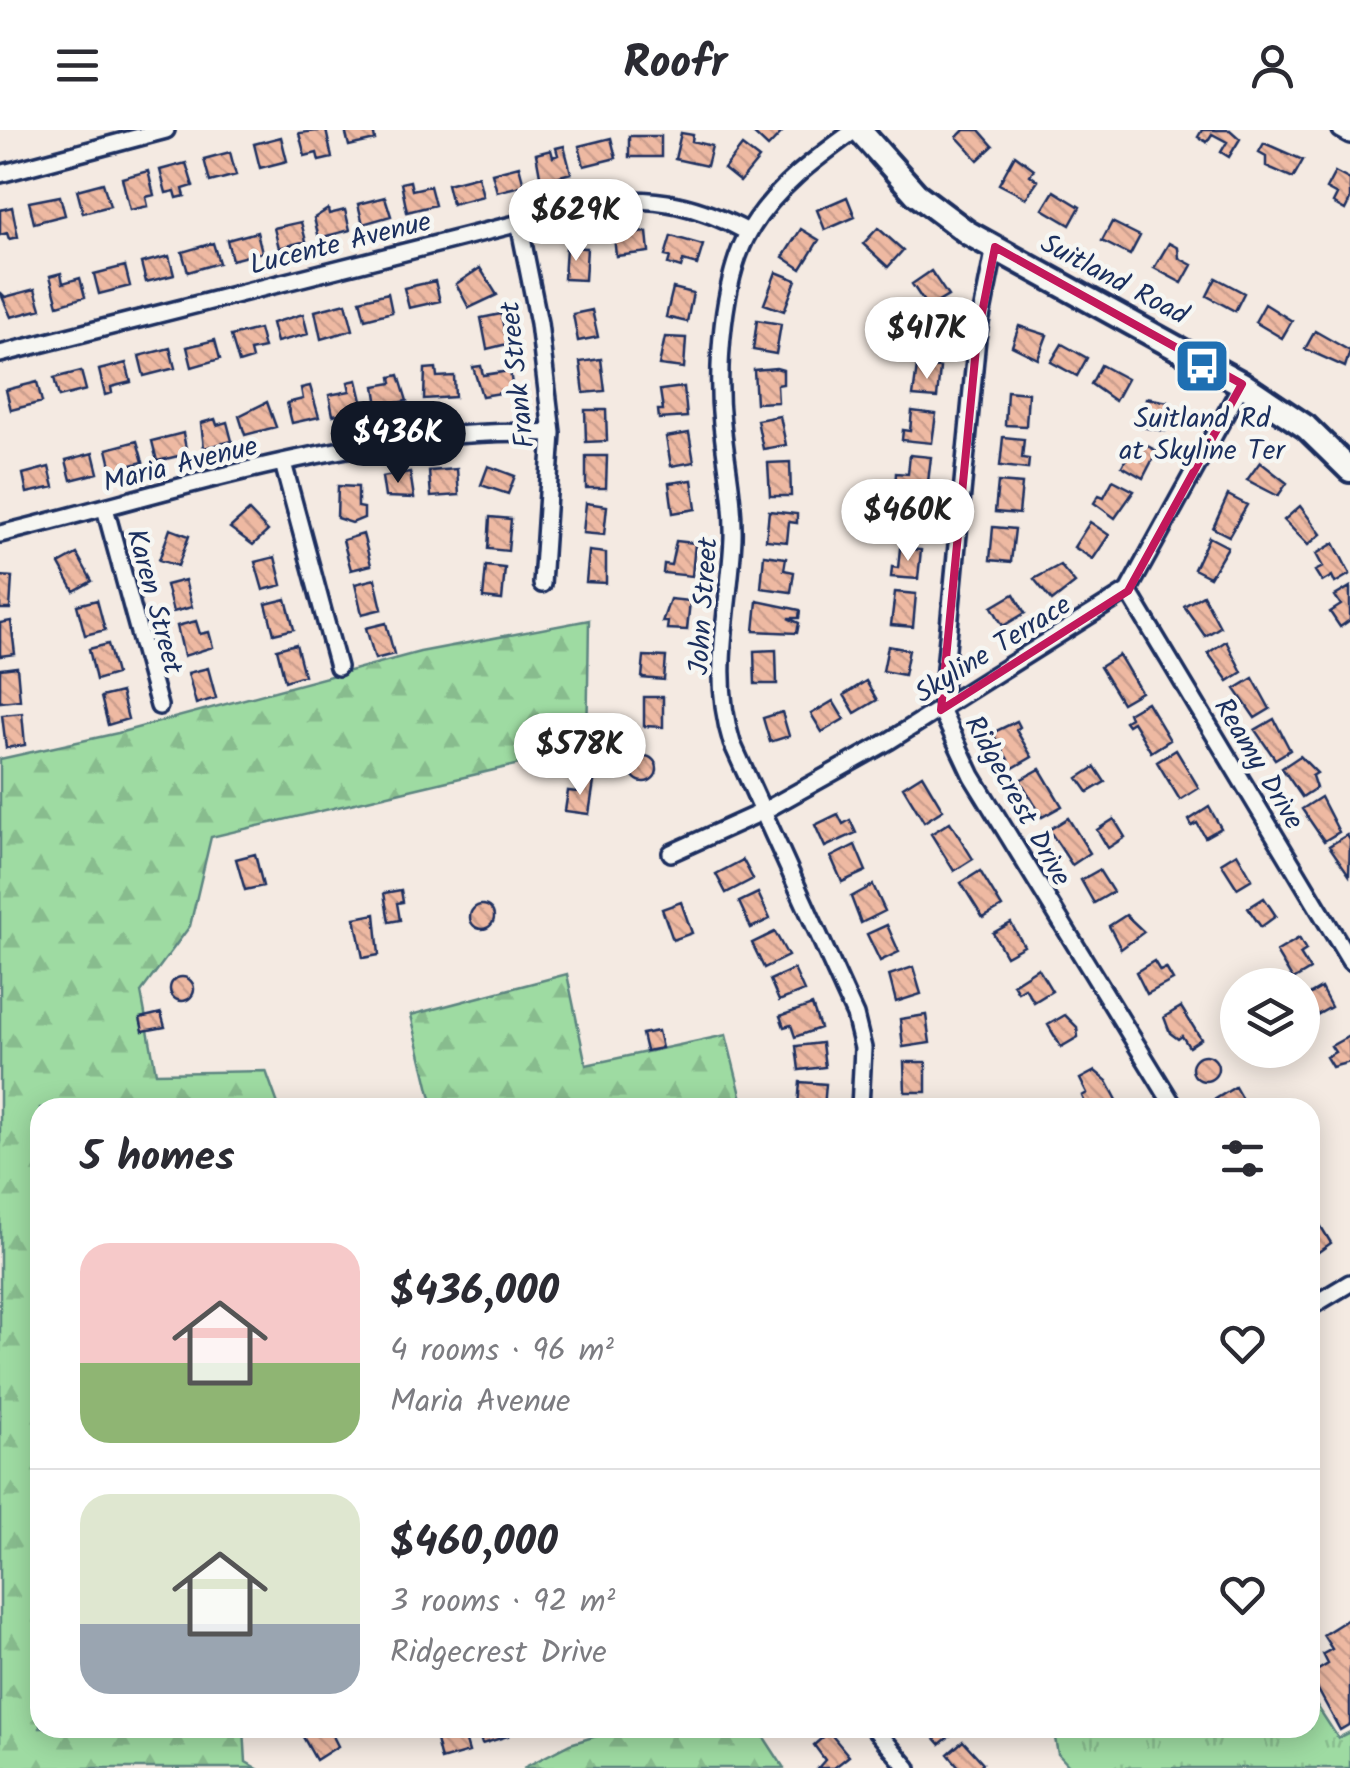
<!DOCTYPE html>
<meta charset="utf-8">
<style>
:root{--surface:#fff;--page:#f2f2f3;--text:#2b2b33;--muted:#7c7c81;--line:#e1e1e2;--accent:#111827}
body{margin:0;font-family:Kalam,sans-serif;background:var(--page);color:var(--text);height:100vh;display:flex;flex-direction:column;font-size:38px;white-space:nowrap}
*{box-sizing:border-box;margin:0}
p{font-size:32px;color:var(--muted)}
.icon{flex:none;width:55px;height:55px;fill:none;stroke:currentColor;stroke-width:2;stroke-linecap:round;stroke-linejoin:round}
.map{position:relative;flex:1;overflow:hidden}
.panel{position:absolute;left:30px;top:968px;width:1290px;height:640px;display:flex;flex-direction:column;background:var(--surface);border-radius:30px;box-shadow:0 5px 25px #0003}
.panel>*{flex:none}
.controls{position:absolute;left:1220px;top:838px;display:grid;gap:20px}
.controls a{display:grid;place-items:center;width:100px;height:100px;border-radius:50%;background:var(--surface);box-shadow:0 5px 25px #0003;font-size:50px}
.price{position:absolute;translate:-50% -85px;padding:0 22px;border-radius:35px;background:#fff;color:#222;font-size:32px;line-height:65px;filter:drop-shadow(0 2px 5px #0008)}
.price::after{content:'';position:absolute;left:50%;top:60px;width:30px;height:22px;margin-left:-15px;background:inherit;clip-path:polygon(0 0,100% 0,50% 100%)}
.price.active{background:var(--accent);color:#fff}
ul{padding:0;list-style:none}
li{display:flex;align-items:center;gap:30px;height:250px;padding:0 50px}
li+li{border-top:2px solid var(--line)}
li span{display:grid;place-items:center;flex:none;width:280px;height:200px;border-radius:30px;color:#555}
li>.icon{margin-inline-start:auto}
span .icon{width:120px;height:120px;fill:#fffc;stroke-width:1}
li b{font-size:42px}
h2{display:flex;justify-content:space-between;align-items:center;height:120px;padding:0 50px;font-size:42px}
header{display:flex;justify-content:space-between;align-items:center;height:130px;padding:0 50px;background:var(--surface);font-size:45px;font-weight:600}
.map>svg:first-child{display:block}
.grass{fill:url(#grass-tufts);stroke:#5c8580;stroke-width:2.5}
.forest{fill:url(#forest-firs);stroke:#5c8580;stroke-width:2.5}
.building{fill:url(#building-back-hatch);stroke:#1b2f5e;stroke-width:2.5}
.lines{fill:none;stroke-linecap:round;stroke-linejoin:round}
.minor-casing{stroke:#1b2f5e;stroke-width:22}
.secondary-casing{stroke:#1b2f5e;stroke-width:30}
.minor{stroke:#f6f6f2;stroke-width:15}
.secondary{stroke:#f6f6f2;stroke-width:22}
.marked{fill:none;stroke:#c2185b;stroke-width:8;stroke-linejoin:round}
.labels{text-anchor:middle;stroke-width:9;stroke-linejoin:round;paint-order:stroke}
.street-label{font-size:28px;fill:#1b2f5e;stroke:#f6f6f2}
.poi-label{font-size:28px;fill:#1b2f5e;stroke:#f6f6f2}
</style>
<header><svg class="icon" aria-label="menu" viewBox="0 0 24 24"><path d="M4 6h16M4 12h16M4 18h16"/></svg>Roofr<svg class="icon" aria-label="person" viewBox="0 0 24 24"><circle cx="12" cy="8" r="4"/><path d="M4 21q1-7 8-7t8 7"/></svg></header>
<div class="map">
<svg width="1350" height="1638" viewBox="0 0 1350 1638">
<defs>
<pattern id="grass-tufts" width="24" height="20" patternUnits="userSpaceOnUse" patternTransform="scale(2.5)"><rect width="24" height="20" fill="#9edba2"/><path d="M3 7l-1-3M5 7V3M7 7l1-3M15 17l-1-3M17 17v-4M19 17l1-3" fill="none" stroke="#88bc8e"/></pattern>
<pattern id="forest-firs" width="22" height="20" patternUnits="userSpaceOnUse" patternTransform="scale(2.5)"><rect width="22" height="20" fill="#9edba2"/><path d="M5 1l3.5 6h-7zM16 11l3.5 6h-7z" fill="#88bc8e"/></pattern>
<pattern id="building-back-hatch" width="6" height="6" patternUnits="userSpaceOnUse" patternTransform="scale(2.5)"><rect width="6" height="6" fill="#eeb9a2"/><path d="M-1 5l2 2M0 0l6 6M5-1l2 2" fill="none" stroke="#cc9f8e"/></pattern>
</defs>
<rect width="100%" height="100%" fill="#f4eae2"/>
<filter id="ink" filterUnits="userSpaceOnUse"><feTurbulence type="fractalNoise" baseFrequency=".01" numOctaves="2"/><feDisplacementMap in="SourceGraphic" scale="20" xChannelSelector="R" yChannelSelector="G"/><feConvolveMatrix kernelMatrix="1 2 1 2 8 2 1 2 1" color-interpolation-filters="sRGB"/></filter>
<g filter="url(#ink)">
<!-- grass -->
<path class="grass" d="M1310,1565L1338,1608L1350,1602V1638H1071L1058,1624L1053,1598H1310Z"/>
<!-- forest -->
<path class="forest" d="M589,490L587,618L211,707L190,796L141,862L156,943L266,941L279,977L40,978V1598H244L246,1632L256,1638H0V629L118,603L420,522Z
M567,844L586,935L726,905L744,977H433L411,885Z
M623,1598H758L784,1638H523L570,1614Z"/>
<!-- building -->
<path class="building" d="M326,0L332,28L319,31L317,23L305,26L299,3Z
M345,0H373L375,10L349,16Z
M750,0H784L768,17Z
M964,0H979L993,16L978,30L957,7Z
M1202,0H1230L1240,9L1229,27L1221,22L1227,12L1212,4L1207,12L1198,7Z
M681,3L693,5L692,11L712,16L707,36L675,29Z
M629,6H661V27H629Z
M281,7L287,31L260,38L254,14Z
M611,8L616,28L584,36L579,16Z
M1264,13L1303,30L1293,48L1266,36V26L1259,22Z
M564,16L571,43L541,51L536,24L551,20L553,27L558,25L556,18Z
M742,16L759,29L740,52L724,39Z
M230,22L236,45L210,52L204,29Z
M1015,25L1034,39L1030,45L1038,51L1026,68L999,54Z
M186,33L193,56L183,59L185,66L177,68L175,61L166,63L160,40Z
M519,36L524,55L497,62L492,43Z
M148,41L154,65L146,67L148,76L130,80L122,48Z
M1335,42L1350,50V70L1345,80L1333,73L1337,65L1326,59Z
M478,46L483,66L452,74L447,54Z
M410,51L412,60L430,56L435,75L407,82L401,53Z
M103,53L110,76L83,83L77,60Z
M1054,61L1080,77L1070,95L1043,79Z
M60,66L65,85L34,93L29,72Z
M385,67L391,86L363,94L358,74Z
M847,67L855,87L825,100L817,80Z
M12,77L18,107L9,109L7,103L0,105V80Z
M328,79L329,84L345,80L350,100L319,108L314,88Z
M301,92L306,111L279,118L274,98Z
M1112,92L1140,106L1130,125L1102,111Z
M878,98L903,120L888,137L863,114Z
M801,99L819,110L801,139L783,127Z
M257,102L262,122L232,130L227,110Z
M647,102L649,122L616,126L614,106Z
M671,106L703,115L697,135L683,131L681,138L668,134L670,127L665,126Z
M213,113L219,133L188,142L182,122Z
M1169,113L1178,118L1179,128L1192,135L1182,153L1154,138Z
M566,117L587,118L585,150L564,149Z
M169,126L174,145L146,152L141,133Z
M125,136L130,156L99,164L94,144Z
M480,138L497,165L469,178L456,154Z
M931,141L948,166L928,178L912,154Z
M776,142L796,150L784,181L764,174Z
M61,143L63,153L80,148L85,167L58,175L50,146Z
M1216,148L1244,163L1235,181L1207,166Z
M435,151L440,171L409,178L404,158Z
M673,158L693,163L687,192L666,187Z
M35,159L41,179L11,187L0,162L5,167Z
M388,163L392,182L365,189L360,170Z
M346,173L353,200L321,209L315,181Z
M1265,174L1292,191L1282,208L1255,192Z
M592,180L598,207L578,211L573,184Z
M303,184L308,204L277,212L272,193Z
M501,184L507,214L487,219L481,188Z
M923,189L945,191L942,225L920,222Z
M757,190L781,194L776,224L753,220Z
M1019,196L1047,205L1038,229L1012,216Z
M259,199L264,218L250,221L252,229L239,233L231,206Z
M1315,201L1350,221L1345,237L1305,219Z
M665,207L686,208L684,238L659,235Z
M215,210L220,229L192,237L187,217Z
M1062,214L1087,228L1077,246L1051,232Z
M170,218L175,238L144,246L139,226Z
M601,229L605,261L584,263L580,232Z
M126,233L131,252L111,257L112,263L105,265L99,240Z
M1101,235L1127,249L1115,271L1091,254Z
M481,236L483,245L510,241L513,261L482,266L473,237Z
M917,236L940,238L937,268L913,266Z
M436,238L437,247L454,246L455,267L424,269L425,239Z
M776,238L783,240V254L777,255L778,272L756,273L754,240Z
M81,241L86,260L59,267L54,248Z
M399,245L407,271L378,276L375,256L392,253L391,247Z
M357,250L364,279L333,285L329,265L350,261L348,252Z
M37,252L42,272L11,280L6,260Z
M310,256L319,287L292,293L287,273L303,269L301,258Z
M684,257L687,287L659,289L658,280H663L660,260Z
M1007,261L1028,263L1026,296L1005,295Z
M1146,268L1169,272L1165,301L1141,297Z
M267,272L276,297L245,305L239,286Z
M585,280H606L607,311L586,312Z
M912,281L936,284L932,313L902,310L903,300L910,301Z
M780,286L786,315L763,319L757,290Z
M215,289L217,295L227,292L232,311L204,318L201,293Z
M183,303L187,324L157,331L152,311Z
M689,303L694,332L671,336L666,307Z
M1003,307L1024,309L1022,328L1029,329L1028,339L1000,336Z
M1136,310L1157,321L1143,348L1122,336Z
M137,311L143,332L112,340L107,319Z
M93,323L98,343L71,350L66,330Z
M910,325L931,327L927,361L895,358L896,343L908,344Z
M586,326H607L606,358H586Z
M790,332L791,366H770L768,333Z
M1260,332L1287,353L1278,366L1247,350Z
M488,336L515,346L508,364L481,355Z
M49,337L54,357L27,363L23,344Z
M457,339L459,365L431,367L429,341Z
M410,342L414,368L385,367L382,347Z
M692,350L696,379L673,383L669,353Z
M1113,350L1134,361L1115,388L1094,373L1099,365L1104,367Z
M998,352L1022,354L1019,384L995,382Z
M338,356L358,357V377L364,378V388L352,393L337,388Z
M1228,365L1247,375L1229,406L1213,398Z
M902,371L924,373L920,406L891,403L893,385L901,386Z
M586,373L607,376L604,405L583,403Z
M1300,376L1321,404L1308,415L1284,390Z
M249,381L268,401L253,415L230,398Z
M769,381L797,384V393L789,392L787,412L766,410Z
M490,387L511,389L508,421L488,419Z
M1090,392L1109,405L1093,429L1074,417Z
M993,397L1015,399L1011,432L990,430Z
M170,399L189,406L178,436L159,430Z
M363,404L371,435L351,440L343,410Z
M1209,407L1228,417L1210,447L1194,439Z
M676,411L695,413L692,446L663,443L664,434L671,435Z
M1334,413L1350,444L1335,453L1332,446L1322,452L1315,441L1323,437L1316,424Z
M900,418L921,420L918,449L891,447L892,437L898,438Z
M589,421L606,423V453L586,452Z
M77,424L92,451L74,461L59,434Z
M764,425L786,428L784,440L794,442L791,462L761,458Z
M275,427L282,455L263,460L255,432Z
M1060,435L1075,453L1052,471L1034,449Z
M486,436L505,438L502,470L483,468Z
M0,446L12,447L10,479H0Z
M375,449L382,479L362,484L355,454Z
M185,450L192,477L173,482L166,455Z
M1350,457V490L1340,497L1330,482L1341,475L1335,466Z
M895,462L916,464L913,497L891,495Z
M1014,464L1025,483L1003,496L992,477Z
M1203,465L1220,497L1205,506L1184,476Z
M286,469L294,499L274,504L266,474Z
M670,469L690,471L687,500L667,499L668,492H662Z
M97,470L105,500L85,505L77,475Z
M757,471L800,480L799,488H788L799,493L797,503L754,501Z
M11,491L15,524L0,526V493Z
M196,491L200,504L209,502L213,517L184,526L177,496Z
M386,493L394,524L375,529L366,498Z
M1226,511L1242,542L1228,551L1208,523Z
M108,514L116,544L96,550L89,519Z
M296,514L304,545L285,551L277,519Z
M888,516L909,520L904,545L883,541Z
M776,520L777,554H755L754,521Z
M1119,525L1141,562L1122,573L1100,537Z
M644,526L666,527L664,550L642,548Z
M17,537L20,570L0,572V539Z
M208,538L216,568L196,574L188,543Z
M1253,548L1270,579L1255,588L1235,559Z
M866,551L877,570L855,583L844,565Z
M121,562L128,589L108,595L101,567Z
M644,567H663V597L644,596Z
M833,571L844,589L822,602L811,584Z
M1147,572L1170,610L1151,622L1133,592L1128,595L1125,591L1130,588L1128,583Z
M782,582L789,606L770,612L763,588Z
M22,583L25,615L6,618L2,585Z
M1274,589L1290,620L1275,629L1255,600Z
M1017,591L1020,597L1016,600L1032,627L1013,638L992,603Z
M1176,620L1199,658L1180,670L1157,632Z
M631 639a13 13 0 1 1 26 0a13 13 0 1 1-26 0Z
M1300,626L1317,643L1312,646L1316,658L1302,667L1282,638Z
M1095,637L1105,652L1088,662L1078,648Z
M1040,639L1062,676L1042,687L1020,650Z
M922,645L943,680L924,692L903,657Z
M579,650L594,652L589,684L565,681L568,661L577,662Z
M1321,667L1339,702L1324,711L1302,679Z
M1209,677L1221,698L1205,707L1197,693L1192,696L1189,690Z
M838,684L843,694L850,690L856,703L825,717L815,695Z
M1068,688L1090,723L1072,735L1049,700Z
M1114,689L1125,707L1108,718L1097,700Z
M950,692L973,729L954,741L931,704Z
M1347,705L1350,710L1349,745L1329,716Z
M855,715L866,741L842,752L831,727Z
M1237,723L1252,749L1237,758L1221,733Z
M255,724L263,756L245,760L236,729Z
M743,730L753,749L726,763L716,744Z
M1099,740L1113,762L1094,773L1081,750Z
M980,741L1002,777L983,788L961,753Z
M873,755L885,781L861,793L851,767Z
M401,760L403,772L397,773L400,790L389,792L384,763Z
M758,763L770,789L751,798L739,772Z
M1264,768L1276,786L1261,797L1248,778Z
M681,772L692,803L673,810L662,779Z
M470 787a12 12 0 1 1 24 0a12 12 0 1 1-24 0Z
M375,784L379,825L363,828L355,788Z
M1126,785L1144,802L1121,819L1109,796Z
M1011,793L1024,816L1006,826L993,803Z
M887,795L899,822L880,831L867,804Z
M775,802L788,826L764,838L752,813Z
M1299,808L1306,820L1300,824L1310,840L1293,850L1276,822Z
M1154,831L1160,841L1166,838L1173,850L1147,864L1136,842Z
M913,837L921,864L896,872L889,845Z
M1038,838L1052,861L1034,872L1025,858L1018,862L1013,854Z
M794,839L804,861L779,871L770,850Z
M170 859a12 12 0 1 1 24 0a12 12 0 1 1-24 0Z
M1321,858L1331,877L1315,886L1304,868Z
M812,875L820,898L795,907L791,895L784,897L780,886Z
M1181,877L1201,909L1189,917L1182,906L1178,909L1170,903L1164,887Z
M161,883L165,897L143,901L140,888Z
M926,885L930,913L903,917L900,889Z
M1065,885L1077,897L1078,907L1061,917L1048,895Z
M658,901L662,918L646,921L642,904Z
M1349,906L1350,932L1332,937L1326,927L1335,922L1331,916Z
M822,913L825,937L799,940L796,916Z
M1192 938a13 13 0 1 1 26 0a13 13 0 1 1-26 0Z
M904,932H926V962H905Z
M1095,941L1107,951L1118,972L1108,978H1096L1093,972L1086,975L1082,966L1087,963L1080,949Z
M800,952L826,954L824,978L798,976Z
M1235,957L1247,978H1219L1214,970Z
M1320,1095L1331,1113L1310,1128V1101Z
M1350,1488V1594L1340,1600L1310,1545L1328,1534L1323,1524L1332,1519L1323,1505Z
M1350,1488V1594L1340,1600L1310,1545L1328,1534L1323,1524L1332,1519L1323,1505Z
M316,1598H329L338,1616L316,1630L302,1605Z
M453,1598H462L469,1622L441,1630L436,1610L452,1606Z
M477,1598H506L508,1606L482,1614Z
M926,1598H953L956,1601L940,1614Z
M829,1602L849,1626L834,1638H818L825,1630L814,1615Z
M963,1611L983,1633L978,1638H960L948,1624Z"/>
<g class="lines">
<!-- minor casing -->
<g class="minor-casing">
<path id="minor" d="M855,0C815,29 776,57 750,100C722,147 716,240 722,294C726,333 734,369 733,408C730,478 710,543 732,613L855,885L863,918L860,978
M1341,0L1350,5
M0,44L166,0
M519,93L539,193L552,303L542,454
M995,117L977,208L941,580L972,646L1175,978
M0,224L603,72C658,66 699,76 748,102
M283,333L338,537
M105,378L159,576
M0,404C182,360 363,295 552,303
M1128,461L1350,831
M671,723L762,682L889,611L1128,461L1242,254
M1310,1177L1350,1153
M874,1598L908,1638"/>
</g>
<!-- secondary casing -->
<g class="secondary-casing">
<path id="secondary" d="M859,0L916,64L968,103L1242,254L1306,297L1350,340"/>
</g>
<!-- minor -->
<use href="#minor" class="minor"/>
<!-- secondary -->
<use href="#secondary" class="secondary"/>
</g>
</g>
<!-- marked area -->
<path class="marked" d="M995,117L1242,254L1128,461L941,580L977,208Z"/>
<!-- icons -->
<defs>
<g id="bus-square" transform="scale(2.875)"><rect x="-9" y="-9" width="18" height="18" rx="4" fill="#1f6fb2" stroke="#f6f6f2"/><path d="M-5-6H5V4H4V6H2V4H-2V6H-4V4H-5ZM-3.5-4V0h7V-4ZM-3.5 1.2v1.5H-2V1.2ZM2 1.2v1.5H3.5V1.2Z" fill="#fff"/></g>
</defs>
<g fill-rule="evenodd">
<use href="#bus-square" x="1202" y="236"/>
</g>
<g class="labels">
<!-- street labels -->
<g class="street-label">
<text transform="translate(340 112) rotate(-14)" y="10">Lucente Avenue</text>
<text transform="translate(1115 148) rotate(28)" y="10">Suitland Road</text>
<text transform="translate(516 245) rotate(-96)" y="10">Frank Street</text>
<text transform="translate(180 333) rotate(-14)" y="10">Maria Avenue</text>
<text transform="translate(156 471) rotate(75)" y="10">Karen Street</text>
<text transform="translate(702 476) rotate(-86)" y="10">John Street</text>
<text transform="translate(992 518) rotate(-32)" y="10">Skyline Terrace</text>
<text transform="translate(1260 633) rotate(59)" y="10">Reamy Drive</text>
<text transform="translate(1019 670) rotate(61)" y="10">Ridgecrest Drive</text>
</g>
<!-- poi labels -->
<g class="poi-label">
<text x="1202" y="297">Suitland Rd<tspan x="1202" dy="32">at Skyline Ter</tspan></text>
</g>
</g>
</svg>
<div class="controls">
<a><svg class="icon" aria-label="layers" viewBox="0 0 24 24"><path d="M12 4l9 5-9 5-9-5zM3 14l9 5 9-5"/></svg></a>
</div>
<b class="price" style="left:576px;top:134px">$629K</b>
<b class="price" style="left:927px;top:252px">$417K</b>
<b class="price active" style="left:398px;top:356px">$436K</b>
<b class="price" style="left:908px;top:434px">$460K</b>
<b class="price" style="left:580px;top:668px">$578K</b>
<section class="panel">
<h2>5 homes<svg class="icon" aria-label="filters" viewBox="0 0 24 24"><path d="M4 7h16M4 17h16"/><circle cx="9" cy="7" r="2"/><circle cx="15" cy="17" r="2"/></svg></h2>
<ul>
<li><span style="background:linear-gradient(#f6c9c9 60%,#8fb573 0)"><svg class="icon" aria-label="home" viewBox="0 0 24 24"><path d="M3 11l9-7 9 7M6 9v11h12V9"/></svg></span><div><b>$436,000</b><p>4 rooms · 96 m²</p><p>Maria Avenue</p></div><svg class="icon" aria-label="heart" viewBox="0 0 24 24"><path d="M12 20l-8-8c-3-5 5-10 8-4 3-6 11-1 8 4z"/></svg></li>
<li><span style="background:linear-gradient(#dfe7d0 65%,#9aa5b1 0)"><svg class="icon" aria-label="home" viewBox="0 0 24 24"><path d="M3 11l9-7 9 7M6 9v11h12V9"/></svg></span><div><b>$460,000</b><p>3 rooms · 92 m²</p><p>Ridgecrest Drive</p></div><svg class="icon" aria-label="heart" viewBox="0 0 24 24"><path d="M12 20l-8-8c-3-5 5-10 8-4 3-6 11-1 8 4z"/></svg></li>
</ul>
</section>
</div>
